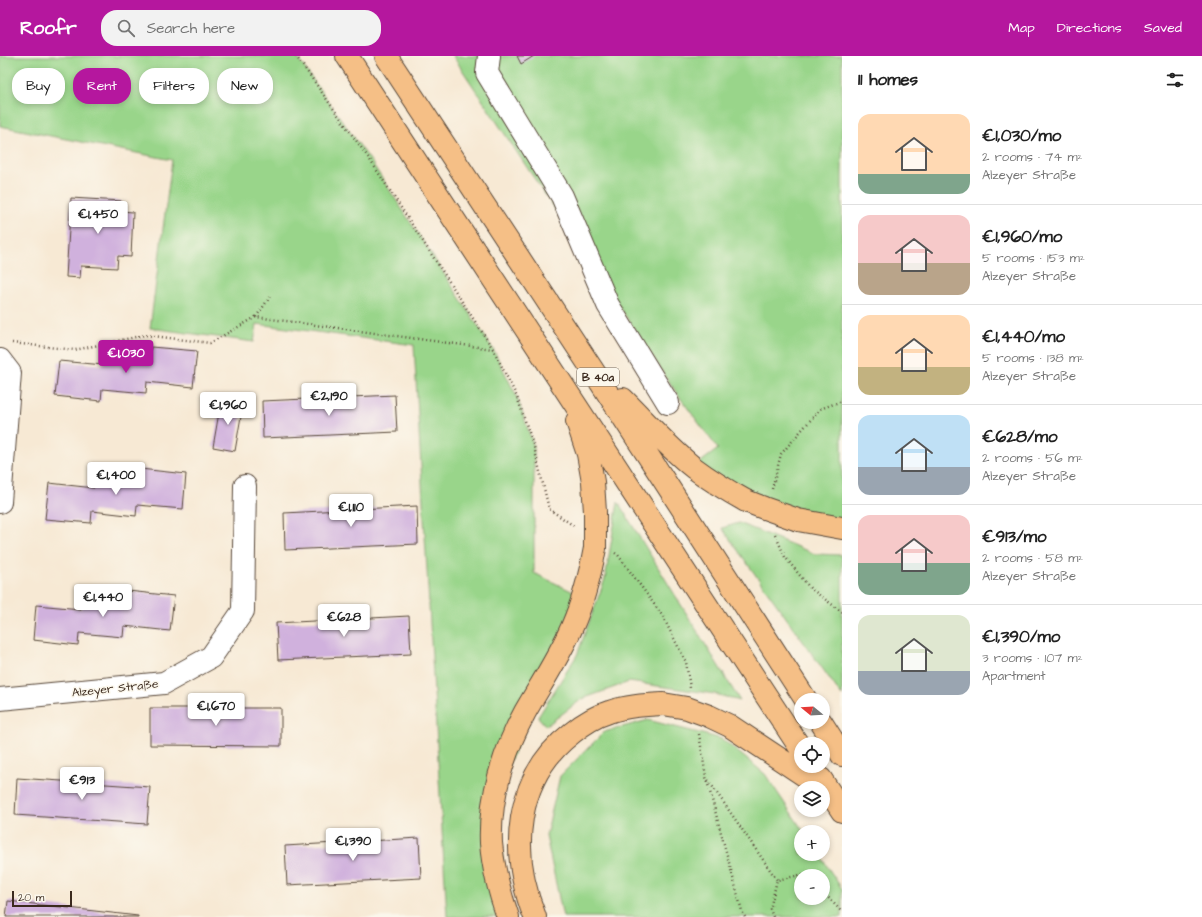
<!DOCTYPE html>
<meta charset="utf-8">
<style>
:root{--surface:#fff;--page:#f2f2f2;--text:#222;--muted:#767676;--line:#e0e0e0;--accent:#b5179e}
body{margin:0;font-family:"Architects Daughter",sans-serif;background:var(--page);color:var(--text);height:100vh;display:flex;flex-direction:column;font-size:15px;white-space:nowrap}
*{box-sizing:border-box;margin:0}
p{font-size:13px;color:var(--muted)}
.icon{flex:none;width:22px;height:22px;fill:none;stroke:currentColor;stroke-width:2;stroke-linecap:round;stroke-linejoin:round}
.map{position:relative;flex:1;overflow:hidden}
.details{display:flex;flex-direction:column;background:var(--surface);width:360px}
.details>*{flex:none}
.top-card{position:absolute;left:12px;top:12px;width:380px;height:36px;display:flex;gap:8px}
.needle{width:26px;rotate:288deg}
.buttons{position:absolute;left:794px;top:637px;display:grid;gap:8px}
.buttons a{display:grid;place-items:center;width:36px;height:36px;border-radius:50%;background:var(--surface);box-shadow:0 2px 6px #0003;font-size:20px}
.scale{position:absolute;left:12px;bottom:10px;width:60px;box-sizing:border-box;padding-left:4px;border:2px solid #3b2a1e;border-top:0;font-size:11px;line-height:14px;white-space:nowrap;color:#3b2a1e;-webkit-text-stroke:3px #fbf7ec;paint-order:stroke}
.price{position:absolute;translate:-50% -34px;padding:0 9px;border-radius:4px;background:#fff;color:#222;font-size:13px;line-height:26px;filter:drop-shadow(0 1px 2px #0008)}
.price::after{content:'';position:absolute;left:50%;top:24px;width:12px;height:9px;margin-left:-6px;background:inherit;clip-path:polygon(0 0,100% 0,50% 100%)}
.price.active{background:var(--accent);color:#fff}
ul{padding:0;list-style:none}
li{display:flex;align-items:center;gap:12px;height:100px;padding:0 16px}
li+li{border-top:1px solid var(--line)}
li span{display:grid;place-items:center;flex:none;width:112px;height:80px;border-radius:12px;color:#555}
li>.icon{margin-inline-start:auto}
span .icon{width:48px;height:48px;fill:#fffc;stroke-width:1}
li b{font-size:17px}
h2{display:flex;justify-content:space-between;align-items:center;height:48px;padding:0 16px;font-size:17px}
.chip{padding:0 14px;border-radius:16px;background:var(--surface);box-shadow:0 2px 6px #0003;font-size:14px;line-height:36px}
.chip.active{background:var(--accent);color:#fff}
header{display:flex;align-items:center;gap:24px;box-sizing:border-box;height:56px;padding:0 20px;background:var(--accent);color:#fff}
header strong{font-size:19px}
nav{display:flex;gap:22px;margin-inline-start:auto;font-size:14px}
.search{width:280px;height:36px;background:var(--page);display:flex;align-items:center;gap:10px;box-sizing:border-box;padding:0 14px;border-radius:16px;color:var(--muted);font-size:15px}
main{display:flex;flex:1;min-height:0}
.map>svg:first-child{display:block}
.green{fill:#99d58a;stroke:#6a8054;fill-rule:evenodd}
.building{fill:#d0b1dd}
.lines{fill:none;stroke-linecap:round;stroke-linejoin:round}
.minor-casing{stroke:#574739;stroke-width:24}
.highway-casing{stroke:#574739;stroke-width:24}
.path{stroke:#574739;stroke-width:2.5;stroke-dasharray:1 3;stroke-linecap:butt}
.minor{stroke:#fff;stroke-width:22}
.highway{stroke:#f5bf86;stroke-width:22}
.highway-bridge-casing{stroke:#574739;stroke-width:24;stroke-linecap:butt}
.highway-bridge{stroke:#f5bf86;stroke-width:22}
.labels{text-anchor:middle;stroke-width:3;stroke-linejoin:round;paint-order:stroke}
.shield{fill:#fbf7ec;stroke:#75685c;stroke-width:1}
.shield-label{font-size:11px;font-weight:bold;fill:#3b2a1e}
.street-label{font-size:12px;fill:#3b2a1e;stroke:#fbf7ec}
</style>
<header>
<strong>Roofr</strong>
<div class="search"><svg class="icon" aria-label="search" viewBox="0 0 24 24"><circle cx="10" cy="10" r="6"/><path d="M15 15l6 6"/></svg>Search here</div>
<nav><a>Map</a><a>Directions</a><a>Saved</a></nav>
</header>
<main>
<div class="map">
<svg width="842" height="861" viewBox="0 0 842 861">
<rect width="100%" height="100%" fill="#fbf7ec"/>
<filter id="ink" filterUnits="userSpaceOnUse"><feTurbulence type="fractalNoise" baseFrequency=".025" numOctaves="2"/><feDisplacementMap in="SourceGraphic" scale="8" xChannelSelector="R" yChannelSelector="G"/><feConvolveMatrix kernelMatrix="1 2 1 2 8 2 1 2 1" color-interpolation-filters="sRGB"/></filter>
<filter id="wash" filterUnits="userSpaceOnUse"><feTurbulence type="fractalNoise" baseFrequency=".012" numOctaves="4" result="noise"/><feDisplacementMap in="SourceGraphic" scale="16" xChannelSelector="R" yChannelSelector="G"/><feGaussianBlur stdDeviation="0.9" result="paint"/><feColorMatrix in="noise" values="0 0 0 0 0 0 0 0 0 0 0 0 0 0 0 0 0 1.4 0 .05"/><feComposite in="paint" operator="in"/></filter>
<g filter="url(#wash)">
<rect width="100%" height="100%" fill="#f7e9d4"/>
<!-- green -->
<path class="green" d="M0,0H296L370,104L493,293L517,341L534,391V517L584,541L496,736L508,861H447L414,289L257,268L254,286L150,272L172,104L0,70Z
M453,0H842V472L831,471L694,411L718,393L678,339Z
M618,446L740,645L715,638L629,626L582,643L546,670L538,661L577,599L605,523Z
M739,467L815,498L842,499V640L722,472Z
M648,664L722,683L765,718L804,776H801V798H819L842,833V861H563L546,780L560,720L604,676ZM801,820H823V842H801Z"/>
<g id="blocks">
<!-- building -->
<path class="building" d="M517,0H534L521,8Z
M71,142L121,145L120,155L133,156L131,201L118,200L117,212L81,210L80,222L66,221Z
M151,291L197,295L193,331L147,326L146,337L102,333L101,345L55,340L59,305L104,309L106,298L149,302Z
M395,339L397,376L263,382L262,345Z
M221,345L243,349L235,395L213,391Z
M140,413L186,418L183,453L137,449L136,460L92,455L91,467L45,463L49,427L94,432L95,420L139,424Z
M417,450L418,488L285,494L284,457Z
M128,535L174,540L170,575L124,570L123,581L79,577L78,589L33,584L36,549L81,553L83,542L127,546Z
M409,560L411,598L278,604L276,567Z
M150,652H281V690L150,689Z
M17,722L150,731L147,768L15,759Z
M419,782L421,822L287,829L285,790Z
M8,845L138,860V861H6Z"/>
</g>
</g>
<g filter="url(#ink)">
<use href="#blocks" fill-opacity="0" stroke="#574739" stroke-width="1"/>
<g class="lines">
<!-- minor casing -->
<g class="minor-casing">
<path id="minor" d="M489,0L487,17L562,140L608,249L668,347
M0,304L10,317L0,446
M0,643L164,627L211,601L243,555L245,430"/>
</g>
<!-- highway casing -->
<g class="highway-casing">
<path id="highway" d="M347,0L801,693
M386,0L592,313L806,644
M623,343C646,366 668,391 694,412C710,424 728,435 746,445
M577,365L588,398L593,426L595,456
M798,464L842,472
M709,660L730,670L828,735
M821,666L842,699
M821,723L842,755
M508,861C500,838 493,812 491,787C489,742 504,695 525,656C541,628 559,601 572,571C583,546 590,519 595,492
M535,861C509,796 514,722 572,677C583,668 596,660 609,656C626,650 644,649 663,648"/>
</g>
<!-- path -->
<path class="path" d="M296,0L370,104L493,293L517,341L534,391L549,453L574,470
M256,261L270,241
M12,287L75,294L145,279L210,287L256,261L493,293
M772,433L781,398L820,353L842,345
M775,478L785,501L810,532L842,556
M615,497L618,499L662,559L686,606L690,632
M699,678L706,721L742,855L745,861
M708,724L777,824
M823,836L842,856
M773,861L770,853L777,824L805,818L807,820"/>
<!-- minor -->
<use href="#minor" class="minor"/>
<!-- highway -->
<use href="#highway" class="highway"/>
<!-- highway-bridge casing -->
<g class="highway-bridge-casing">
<path id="highway-bridge" d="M746,445L764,452L798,464
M595,492V456
M663,648L687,652L709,660"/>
</g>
<!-- highway-bridge -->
<use href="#highway-bridge" class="highway-bridge"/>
</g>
</g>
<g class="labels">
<!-- shield labels -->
<rect class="shield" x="577" y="312" width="42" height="18" rx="3"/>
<g class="shield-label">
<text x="598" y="325">B 40a</text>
</g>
<!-- street labels -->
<g class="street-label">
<text transform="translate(115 632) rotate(-6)" y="4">Alzeyer Straße</text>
</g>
</g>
</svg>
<div class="buttons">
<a><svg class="needle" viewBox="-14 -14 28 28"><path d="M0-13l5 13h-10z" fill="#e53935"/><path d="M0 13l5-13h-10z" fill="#767676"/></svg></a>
<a><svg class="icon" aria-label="locate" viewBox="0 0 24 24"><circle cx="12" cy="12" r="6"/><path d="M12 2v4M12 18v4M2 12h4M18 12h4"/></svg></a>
<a><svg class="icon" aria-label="layers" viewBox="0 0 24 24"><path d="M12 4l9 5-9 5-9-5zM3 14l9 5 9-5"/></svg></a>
<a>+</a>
<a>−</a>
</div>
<div class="scale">20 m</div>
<b class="price" style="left:98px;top:179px">€1,450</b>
<b class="price active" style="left:126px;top:318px">€1,030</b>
<b class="price" style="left:329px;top:361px">€2,190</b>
<b class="price" style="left:228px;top:370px">€1,960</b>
<b class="price" style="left:116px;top:440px">€1,400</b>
<b class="price" style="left:351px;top:472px">€1,110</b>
<b class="price" style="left:103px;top:562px">€1,440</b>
<b class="price" style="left:344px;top:582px">€628</b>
<b class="price" style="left:216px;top:671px">€1,670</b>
<b class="price" style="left:82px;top:745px">€913</b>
<b class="price" style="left:353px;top:806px">€1,390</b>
<div class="top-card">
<a class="chip">Buy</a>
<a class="chip active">Rent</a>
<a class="chip">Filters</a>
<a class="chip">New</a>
</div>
</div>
<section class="details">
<h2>11 homes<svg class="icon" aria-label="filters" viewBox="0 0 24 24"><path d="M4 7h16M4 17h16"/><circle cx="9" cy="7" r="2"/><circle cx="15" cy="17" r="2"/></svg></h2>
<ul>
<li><span style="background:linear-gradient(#ffd9b3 75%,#7fa58c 0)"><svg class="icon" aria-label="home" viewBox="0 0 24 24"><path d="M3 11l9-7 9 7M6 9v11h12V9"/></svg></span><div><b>€1,030/mo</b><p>2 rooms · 74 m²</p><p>Alzeyer Straße</p></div></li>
<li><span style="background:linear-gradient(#f6c9c9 60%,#b9a48a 0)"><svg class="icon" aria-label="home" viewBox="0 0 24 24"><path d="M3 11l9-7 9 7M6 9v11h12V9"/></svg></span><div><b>€1,960/mo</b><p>5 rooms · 153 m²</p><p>Alzeyer Straße</p></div></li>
<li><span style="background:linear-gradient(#ffd9b3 65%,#c2b280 0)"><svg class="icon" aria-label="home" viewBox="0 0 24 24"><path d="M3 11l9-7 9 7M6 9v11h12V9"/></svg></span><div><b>€1,440/mo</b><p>5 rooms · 138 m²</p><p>Alzeyer Straße</p></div></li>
<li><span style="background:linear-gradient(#bfe0f5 65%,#9aa5b1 0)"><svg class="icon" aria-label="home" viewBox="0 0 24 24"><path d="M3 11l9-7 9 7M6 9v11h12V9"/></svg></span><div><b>€628/mo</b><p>2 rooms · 56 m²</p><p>Alzeyer Straße</p></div></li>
<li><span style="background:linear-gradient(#f6c9c9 60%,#7fa58c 0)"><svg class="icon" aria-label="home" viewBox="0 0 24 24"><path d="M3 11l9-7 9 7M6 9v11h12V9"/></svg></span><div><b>€913/mo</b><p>2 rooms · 58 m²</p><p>Alzeyer Straße</p></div></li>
<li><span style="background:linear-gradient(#dfe7d0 70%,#9aa5b1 0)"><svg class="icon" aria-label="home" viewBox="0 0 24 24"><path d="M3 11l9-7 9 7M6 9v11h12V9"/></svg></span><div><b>€1,390/mo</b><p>3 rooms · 107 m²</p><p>Apartment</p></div></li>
</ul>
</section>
</main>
